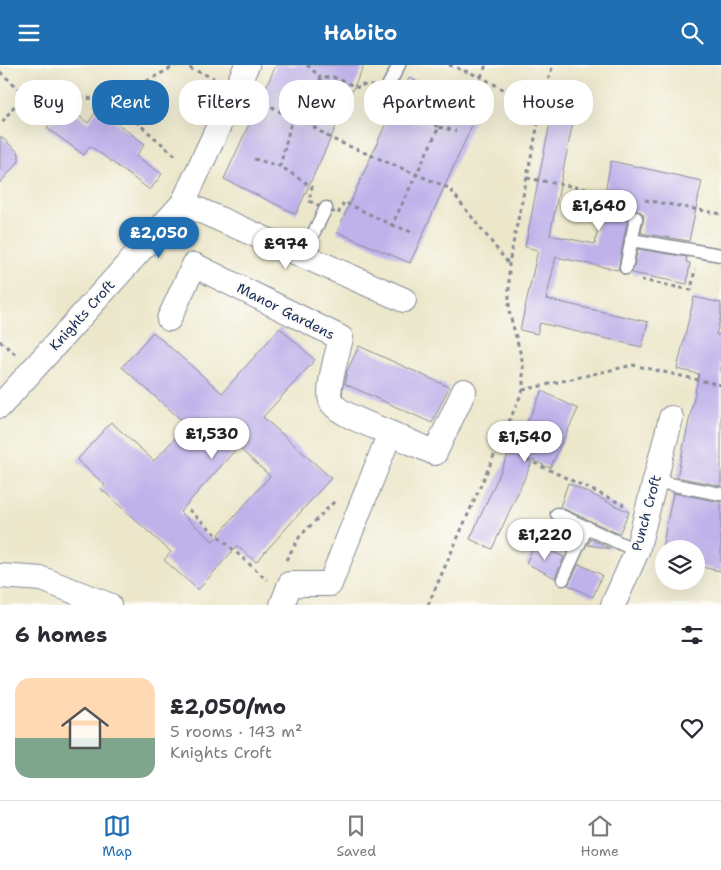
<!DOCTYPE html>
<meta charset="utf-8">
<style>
:root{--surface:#fff;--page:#f7f7f7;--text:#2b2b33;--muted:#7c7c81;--line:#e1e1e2;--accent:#1f6fb2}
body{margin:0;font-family:"Shantell Sans",sans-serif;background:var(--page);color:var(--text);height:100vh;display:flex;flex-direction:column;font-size:19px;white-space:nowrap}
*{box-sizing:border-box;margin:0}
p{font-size:16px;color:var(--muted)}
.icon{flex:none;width:28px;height:28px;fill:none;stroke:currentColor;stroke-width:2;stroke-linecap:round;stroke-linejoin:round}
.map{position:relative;height:540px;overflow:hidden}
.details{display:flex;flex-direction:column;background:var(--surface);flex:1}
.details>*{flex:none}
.guide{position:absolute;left:15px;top:15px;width:691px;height:45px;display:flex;gap:10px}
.buttons{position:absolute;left:655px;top:475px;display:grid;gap:10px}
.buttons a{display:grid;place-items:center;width:50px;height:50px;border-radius:50%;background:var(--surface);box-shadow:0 5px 20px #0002;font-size:25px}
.price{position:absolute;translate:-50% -42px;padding:0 11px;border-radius:18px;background:#fff;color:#222;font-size:16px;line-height:32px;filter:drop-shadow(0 1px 2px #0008)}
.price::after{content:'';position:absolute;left:50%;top:30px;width:15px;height:11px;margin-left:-8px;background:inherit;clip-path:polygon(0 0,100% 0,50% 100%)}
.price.on{background:var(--accent);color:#fff}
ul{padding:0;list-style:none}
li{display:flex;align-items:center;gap:15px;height:125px;padding:0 15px}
li span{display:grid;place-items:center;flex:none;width:140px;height:100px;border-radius:15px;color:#555}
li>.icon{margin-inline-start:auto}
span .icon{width:60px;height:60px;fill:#fffc;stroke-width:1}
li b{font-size:21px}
h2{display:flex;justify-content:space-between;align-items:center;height:60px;padding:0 15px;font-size:21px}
.tag{padding:0 18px;border-radius:20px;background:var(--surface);box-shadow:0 5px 20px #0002;font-size:18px;line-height:45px}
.tag.on{background:var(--accent);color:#fff}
header{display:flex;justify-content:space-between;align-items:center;height:65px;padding:0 15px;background:var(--accent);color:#fff;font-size:22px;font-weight:600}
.tab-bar{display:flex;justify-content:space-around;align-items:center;height:70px;border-top:1px solid var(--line);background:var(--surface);font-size:14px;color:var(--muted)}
.tab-bar a{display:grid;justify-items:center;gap:2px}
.tab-bar .on{color:var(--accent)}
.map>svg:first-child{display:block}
.building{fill:#bfb1ea;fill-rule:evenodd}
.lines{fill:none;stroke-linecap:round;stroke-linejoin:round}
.lane-casing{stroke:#848b94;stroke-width:15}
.street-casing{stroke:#848b94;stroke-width:26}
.path{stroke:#848b94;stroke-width:3;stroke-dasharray:4 4;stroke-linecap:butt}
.lane{stroke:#fff;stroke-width:12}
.street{stroke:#fff;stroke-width:24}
.labels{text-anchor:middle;stroke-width:4;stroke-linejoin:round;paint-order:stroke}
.street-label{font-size:14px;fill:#1b2f5e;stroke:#fdfcf7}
</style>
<header><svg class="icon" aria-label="menu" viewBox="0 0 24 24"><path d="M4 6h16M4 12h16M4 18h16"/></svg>Habito<svg class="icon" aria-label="search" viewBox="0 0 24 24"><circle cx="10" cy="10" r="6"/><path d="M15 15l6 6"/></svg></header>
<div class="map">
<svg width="721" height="540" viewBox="0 0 721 540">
<rect width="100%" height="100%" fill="#fdfcf7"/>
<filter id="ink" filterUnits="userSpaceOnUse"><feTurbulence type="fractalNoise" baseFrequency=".02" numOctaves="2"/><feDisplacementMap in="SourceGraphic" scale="10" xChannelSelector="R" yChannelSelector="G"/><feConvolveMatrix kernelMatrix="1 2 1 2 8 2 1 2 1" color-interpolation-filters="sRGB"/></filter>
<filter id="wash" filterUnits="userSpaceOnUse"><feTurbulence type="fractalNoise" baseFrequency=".0096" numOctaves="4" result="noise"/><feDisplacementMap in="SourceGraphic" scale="20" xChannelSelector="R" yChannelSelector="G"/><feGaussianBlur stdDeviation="1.12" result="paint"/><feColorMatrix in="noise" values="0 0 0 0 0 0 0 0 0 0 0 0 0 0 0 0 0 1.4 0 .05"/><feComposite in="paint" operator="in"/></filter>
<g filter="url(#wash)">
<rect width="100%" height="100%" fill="#ece7cb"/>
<g id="blocks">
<!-- building -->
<path class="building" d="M276,0H364L296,149L224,114Z
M409,13L479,45L410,198L337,167L392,45L394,46Z
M555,33L577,37L550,170L595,179L611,96L702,116L689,176L641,168L644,151L641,147L634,145L628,151L618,205L556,192L546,234L648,257L642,282L540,258L537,269L520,265L538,185L525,182Z
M64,40L88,58L98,44L145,79L136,91L162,109L150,125L90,81L84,90L47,63Z
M0,71L19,88V96L0,118Z
M638,184L687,192L686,197L690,198L687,219L632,208Z
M694,232L721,238V251L716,270H721V421L677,412L699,309L677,304Z
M280,263L315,295L263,352L331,413L256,497L237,481L198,525L164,495L171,487L101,424L105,420L77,395L111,357L154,396L187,360L122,302L153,267L222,328ZM238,382L270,411L213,476L180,447Z
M359,281L449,322L432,358L345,319L347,306Z
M542,326L578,344L550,403L533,395L492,484L470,474L508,390L511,391Z
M568,418L629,447L619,469L560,442Z
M673,428L721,437V506L696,501V484H664V494L660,493Z
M555,457L576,467L571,476L549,472Z
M591,474L612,484L588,480Z
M535,479L564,492L555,513L526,498Z
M579,499L602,510L593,532L568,520Z"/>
</g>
</g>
<g filter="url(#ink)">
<use href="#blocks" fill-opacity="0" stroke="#848b94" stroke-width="1"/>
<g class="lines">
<!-- lane casing -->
<g class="lane-casing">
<path id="lane" d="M387,23L399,0
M631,175L721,190
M302,191L326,143
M626,203L636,153
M654,416L721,429
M557,449L637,486
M563,514L587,462"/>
</g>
<!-- street casing -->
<g class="street-casing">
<path id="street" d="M183,138L404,235
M169,254L194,200L341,273C338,286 325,328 332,338C340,350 376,362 390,368L330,519H290L282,540
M0,341L183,138L247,0
M390,368L435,388L464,326
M0,511L42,514L109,540
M613,540L637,486L671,353"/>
</g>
<!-- path -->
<path class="path" d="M182,0L214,13
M307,0L321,13
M449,0L481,12L541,45
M0,7L24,28L0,60
M333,12L359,23L362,20C380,22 395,22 398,43L439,62L392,160L344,137L338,149L309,136L312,122L280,101L292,54L311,36L321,13Z
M481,12L486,0
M24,28L111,35L177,92
M258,33L292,54L300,53L332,74L449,123L508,198
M111,35L177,0
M439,62L456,66
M254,94L280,101
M527,113L634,133
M645,135L721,149
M392,160L415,168
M641,215L691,225L695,204
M0,276L15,289
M523,325L633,300L721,320
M498,381L624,440
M189,445L267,515
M286,495L300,471L336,435
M428,540L523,325V298L509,246V198L545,25L553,0"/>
<!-- lane -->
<use href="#lane" class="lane"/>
<!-- street -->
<use href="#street" class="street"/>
</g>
</g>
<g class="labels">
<!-- street labels -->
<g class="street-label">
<text transform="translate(286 246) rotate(27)" y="5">Manor Gardens</text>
<text transform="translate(82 250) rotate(-48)" y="5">Knights Croft</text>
<text transform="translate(646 448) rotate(-75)" y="5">Punch Croft</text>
</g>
</g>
</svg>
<div class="buttons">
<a><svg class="icon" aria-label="layers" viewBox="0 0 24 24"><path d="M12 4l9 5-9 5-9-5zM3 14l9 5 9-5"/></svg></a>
</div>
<b class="price" style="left:599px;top:167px">£1,640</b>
<b class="price on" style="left:159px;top:194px">£2,050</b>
<b class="price" style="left:286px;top:205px">£974</b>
<b class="price" style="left:212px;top:395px">£1,530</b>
<b class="price" style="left:525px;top:398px">£1,540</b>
<b class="price" style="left:545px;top:496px">£1,220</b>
<div class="guide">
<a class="tag">Buy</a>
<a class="tag on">Rent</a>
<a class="tag">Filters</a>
<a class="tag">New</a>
<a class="tag">Apartment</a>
<a class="tag">House</a>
</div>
</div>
<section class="details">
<h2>6 homes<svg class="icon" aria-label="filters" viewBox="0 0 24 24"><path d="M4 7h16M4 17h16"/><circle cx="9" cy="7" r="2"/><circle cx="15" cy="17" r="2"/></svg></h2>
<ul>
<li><span style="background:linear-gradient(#ffd9b3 60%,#7fa58c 0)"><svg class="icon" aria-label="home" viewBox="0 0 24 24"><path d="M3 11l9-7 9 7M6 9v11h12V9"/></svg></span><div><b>£2,050/mo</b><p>5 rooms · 143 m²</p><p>Knights Croft</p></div><svg class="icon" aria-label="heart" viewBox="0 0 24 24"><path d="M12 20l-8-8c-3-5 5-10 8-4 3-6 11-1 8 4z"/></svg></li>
</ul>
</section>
<nav class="tab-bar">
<a class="on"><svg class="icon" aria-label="map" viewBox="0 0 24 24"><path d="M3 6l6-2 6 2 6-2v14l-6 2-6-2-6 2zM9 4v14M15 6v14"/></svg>Map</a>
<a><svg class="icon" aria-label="saved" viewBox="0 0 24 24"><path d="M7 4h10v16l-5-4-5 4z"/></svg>Saved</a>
<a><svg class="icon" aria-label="home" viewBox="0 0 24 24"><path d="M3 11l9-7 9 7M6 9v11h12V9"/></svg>Home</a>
</nav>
